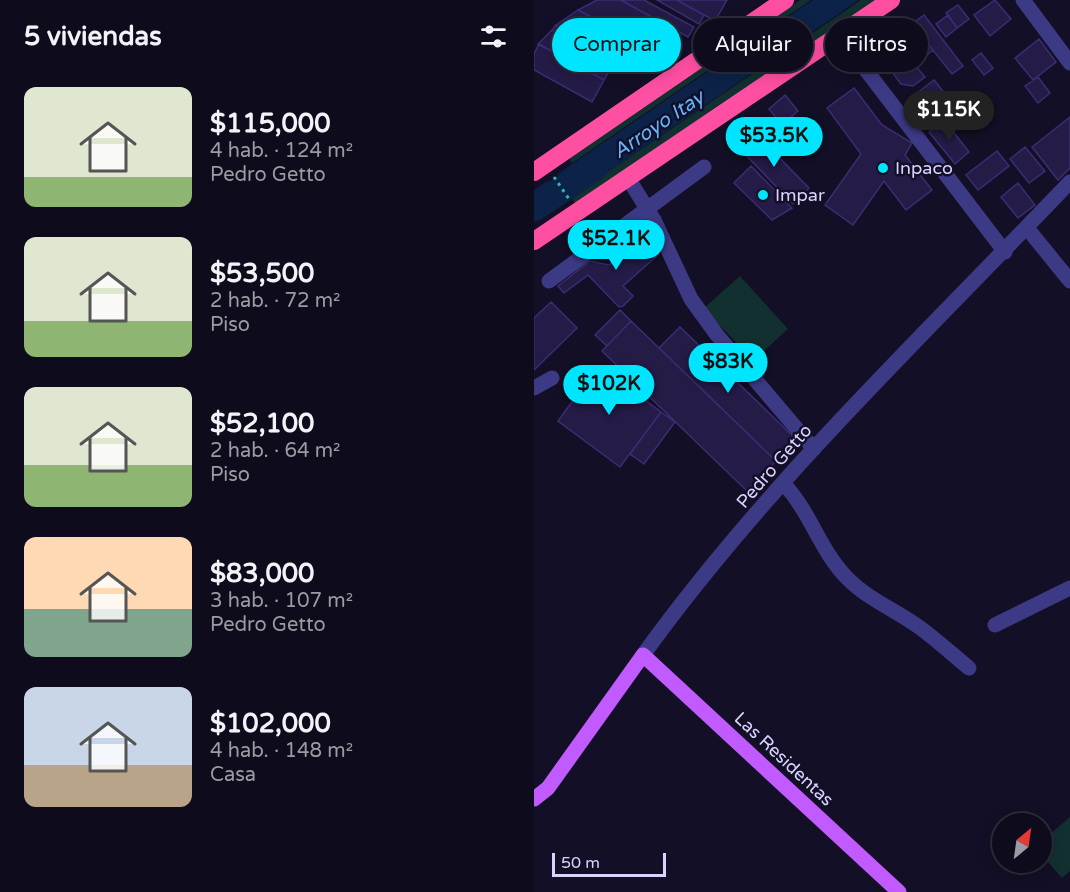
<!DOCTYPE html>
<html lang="es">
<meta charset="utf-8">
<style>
:root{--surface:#0e0b1c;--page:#171425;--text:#f1f3f6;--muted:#9b9ba3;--line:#2e2b3b;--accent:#00e5ff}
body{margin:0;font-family:"Varela Round",sans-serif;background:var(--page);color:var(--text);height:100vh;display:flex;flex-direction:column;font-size:22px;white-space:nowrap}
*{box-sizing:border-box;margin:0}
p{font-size:20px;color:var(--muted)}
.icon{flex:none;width:33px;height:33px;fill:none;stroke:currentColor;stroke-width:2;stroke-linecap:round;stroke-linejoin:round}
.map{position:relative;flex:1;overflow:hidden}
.details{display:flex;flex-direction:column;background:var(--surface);width:534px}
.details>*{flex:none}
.top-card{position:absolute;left:18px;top:18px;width:428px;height:54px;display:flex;gap:12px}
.needle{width:39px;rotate:29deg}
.fabs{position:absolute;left:458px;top:813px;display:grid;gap:12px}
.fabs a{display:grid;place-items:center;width:60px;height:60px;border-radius:50%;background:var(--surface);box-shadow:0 3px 15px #0003,0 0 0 2px var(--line);font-size:30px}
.scale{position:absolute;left:18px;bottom:15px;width:114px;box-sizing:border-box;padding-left:6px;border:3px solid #d9d4ff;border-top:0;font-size:16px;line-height:21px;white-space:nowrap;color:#d9d4ff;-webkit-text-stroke:4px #130f26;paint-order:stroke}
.price{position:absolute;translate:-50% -51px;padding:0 14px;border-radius:21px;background:var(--accent);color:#111;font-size:20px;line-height:39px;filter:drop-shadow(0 2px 3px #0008)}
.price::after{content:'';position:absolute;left:50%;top:36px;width:18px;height:14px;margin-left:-9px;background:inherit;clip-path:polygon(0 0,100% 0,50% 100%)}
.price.on{background:#222;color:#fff}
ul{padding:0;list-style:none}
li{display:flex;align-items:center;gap:18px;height:150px;padding:0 24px}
li span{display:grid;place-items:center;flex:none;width:168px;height:120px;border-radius:12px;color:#555}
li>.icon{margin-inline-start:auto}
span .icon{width:72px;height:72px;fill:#fffc;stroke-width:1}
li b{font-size:26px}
h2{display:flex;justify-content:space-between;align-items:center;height:72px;padding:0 24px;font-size:26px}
.tag{padding:0 21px;border-radius:27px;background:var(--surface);box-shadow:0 3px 15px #0003,0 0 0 2px var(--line);font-size:21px;line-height:54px}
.tag.on{background:var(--accent);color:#111}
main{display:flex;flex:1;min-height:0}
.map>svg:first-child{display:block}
.green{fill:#12302f}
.water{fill:#0c2248}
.pier{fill:#130f26}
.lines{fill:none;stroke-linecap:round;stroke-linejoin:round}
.river{stroke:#0c2248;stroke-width:27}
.building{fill:#241b47;stroke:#3b2d73;stroke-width:1.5}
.path{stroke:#2fb8b0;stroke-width:3;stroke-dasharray:3 4.5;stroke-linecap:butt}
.minor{stroke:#3d3a85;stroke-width:15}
.major{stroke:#c25bff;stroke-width:15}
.highway{stroke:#ff4fa3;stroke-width:18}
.poi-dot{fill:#00e5ff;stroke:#130f26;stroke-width:2}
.labels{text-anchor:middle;stroke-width:5;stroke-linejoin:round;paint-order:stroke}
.poi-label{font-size:18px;fill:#d9d4ff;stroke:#130f26;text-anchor:start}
.street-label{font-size:18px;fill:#d9d4ff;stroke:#130f26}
.water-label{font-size:20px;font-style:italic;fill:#62b6ff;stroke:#130f26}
</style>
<main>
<section class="details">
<h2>5 viviendas<svg class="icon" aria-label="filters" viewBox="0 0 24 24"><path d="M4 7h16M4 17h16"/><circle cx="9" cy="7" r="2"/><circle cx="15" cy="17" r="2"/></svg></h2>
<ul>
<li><span style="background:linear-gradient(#dfe7d0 75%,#8fb573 0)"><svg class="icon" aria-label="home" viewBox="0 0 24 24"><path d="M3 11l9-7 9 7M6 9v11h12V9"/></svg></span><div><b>$115,000</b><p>4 hab. · 124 m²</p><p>Pedro Getto</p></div></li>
<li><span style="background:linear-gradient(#dfe7d0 70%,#8fb573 0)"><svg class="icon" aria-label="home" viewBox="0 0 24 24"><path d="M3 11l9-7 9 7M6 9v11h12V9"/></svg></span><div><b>$53,500</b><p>2 hab. · 72 m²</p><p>Piso</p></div></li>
<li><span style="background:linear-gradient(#dfe7d0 65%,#8fb573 0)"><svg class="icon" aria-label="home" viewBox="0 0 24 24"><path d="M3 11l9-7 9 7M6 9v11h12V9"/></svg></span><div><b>$52,100</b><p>2 hab. · 64 m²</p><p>Piso</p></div></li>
<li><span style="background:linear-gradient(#ffd9b3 60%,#7fa58c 0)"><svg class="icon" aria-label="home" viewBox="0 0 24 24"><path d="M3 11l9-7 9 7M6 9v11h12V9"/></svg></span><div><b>$83,000</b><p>3 hab. · 107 m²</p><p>Pedro Getto</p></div></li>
<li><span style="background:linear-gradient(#c9d6e8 65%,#b9a48a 0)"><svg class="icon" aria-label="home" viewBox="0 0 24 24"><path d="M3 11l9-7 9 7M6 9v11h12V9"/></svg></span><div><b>$102,000</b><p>4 hab. · 148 m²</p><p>Casa</p></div></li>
</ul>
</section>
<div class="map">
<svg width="536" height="892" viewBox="0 0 536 892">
<rect width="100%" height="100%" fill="#130f26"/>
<!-- green -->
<path class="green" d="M266,0H277L38,163L35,159Z
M327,0H341L43,206L37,197Z
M206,276L254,329L219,361L170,308Z
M536,817V871L528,878L507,854V842Z"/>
<!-- water -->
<path class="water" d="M279,0H325L37,197L34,192L32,200L0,221V190Z"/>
<!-- pier -->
<path class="pier" d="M22,171L40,198H34L30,204L13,178Z"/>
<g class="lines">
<!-- river -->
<path class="river" d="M0,208L61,167"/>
</g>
<!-- building -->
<path class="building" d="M63,0H87L132,25L118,51L44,10Z
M87,0H110L160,27L154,37Z
M123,0H143L170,15L165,24Z
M143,0H193L181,21Z
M461,0L477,19L456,36L440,15Z
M424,5L435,19L423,28L412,13Z
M44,10L63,20L42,36L22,25Z
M390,15L429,66L418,74L378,24Z
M414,15L423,28L412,37L402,24Z
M22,25L73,53L70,59L18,30Z
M354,25L365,38L380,26L399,50L381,65L391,77L379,86L367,84L340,48V35Z
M18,30L79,64L70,80L4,44Z
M505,39L522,62L499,80L481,58Z
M5,44L70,80L58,102L0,70V54Z
M447,53L459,68L450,75L438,60Z
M504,77L516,93L504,103L491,86Z
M400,80L412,95L396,108L383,93Z
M320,88L348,125L378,143L371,155L398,190L372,210L350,181L319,225L291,205L327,154L293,108Z
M251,95L264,111L248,125L235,109Z
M432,95L440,106L425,117L417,106Z
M386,96L400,114L388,123L374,104Z
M536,117V168L524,180L498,147Z
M410,120L435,152L421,164L395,132Z
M220,132L275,188L259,204L204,147Z
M491,147L511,171L495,183L476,159Z
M463,151L475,166L444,190L432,175Z
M217,166L258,208L238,220L200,183Z
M484,183L501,205L484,218L467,197Z
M108,235L125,254L89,286L99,296L89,306L85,307L54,275L30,293L24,286L56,261L75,265Z
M17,302L43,328L0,370V318Z
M86,310L97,321L73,346L61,335Z
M97,321L242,461L213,491L68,351Z
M146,327L263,440L242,461L125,348Z
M64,366L127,412L86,467L24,421Z
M127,412L141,422L110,464L96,454Z"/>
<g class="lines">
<!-- path -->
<path class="path" d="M20,177L35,199"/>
<!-- minor -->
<path class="minor" d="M489,0L536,63
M306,36L471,252
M94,178L120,220L157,299L183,335L280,449
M493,228L536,281
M15,281L170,167
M0,388L18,378
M250,484C277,513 286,551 314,579C335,600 362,610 385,627C403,640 419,655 435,668
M461,625L536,588
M109,655C233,483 390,335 536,182"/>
<!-- major -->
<path class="major" d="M0,799L14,788L109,655L365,892"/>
<!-- highway -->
<path class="highway" d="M0,172L251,0
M0,241L357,0"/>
</g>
<!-- markers -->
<g class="poi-dot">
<circle cx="349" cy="168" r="6"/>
<circle cx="229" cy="195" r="6"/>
</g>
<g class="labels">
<!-- poi labels -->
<g class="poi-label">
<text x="361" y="174">Inpaco</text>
<text x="241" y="201">Impar</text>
</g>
<!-- street labels -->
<g class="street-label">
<text transform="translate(240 466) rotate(-49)" y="6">Pedro Getto</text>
<text transform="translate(250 759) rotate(43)" y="6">Las Residentas</text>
</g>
<!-- water labels -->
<g class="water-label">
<text transform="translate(124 124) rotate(-34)" y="7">Arroyo Itay</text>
</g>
</g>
</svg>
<div class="fabs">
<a><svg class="needle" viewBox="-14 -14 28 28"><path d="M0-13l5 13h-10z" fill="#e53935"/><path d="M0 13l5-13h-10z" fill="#9b9ba3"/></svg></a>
</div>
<div class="scale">50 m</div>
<b class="price on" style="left:415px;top:142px">$115K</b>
<b class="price" style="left:240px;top:168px">$53.5K</b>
<b class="price" style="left:82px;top:271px">$52.1K</b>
<b class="price" style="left:194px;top:394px">$83K</b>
<b class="price" style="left:75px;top:416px">$102K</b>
<div class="top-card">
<a class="tag on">Comprar</a>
<a class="tag">Alquilar</a>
<a class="tag">Filtros</a>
</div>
</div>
</main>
